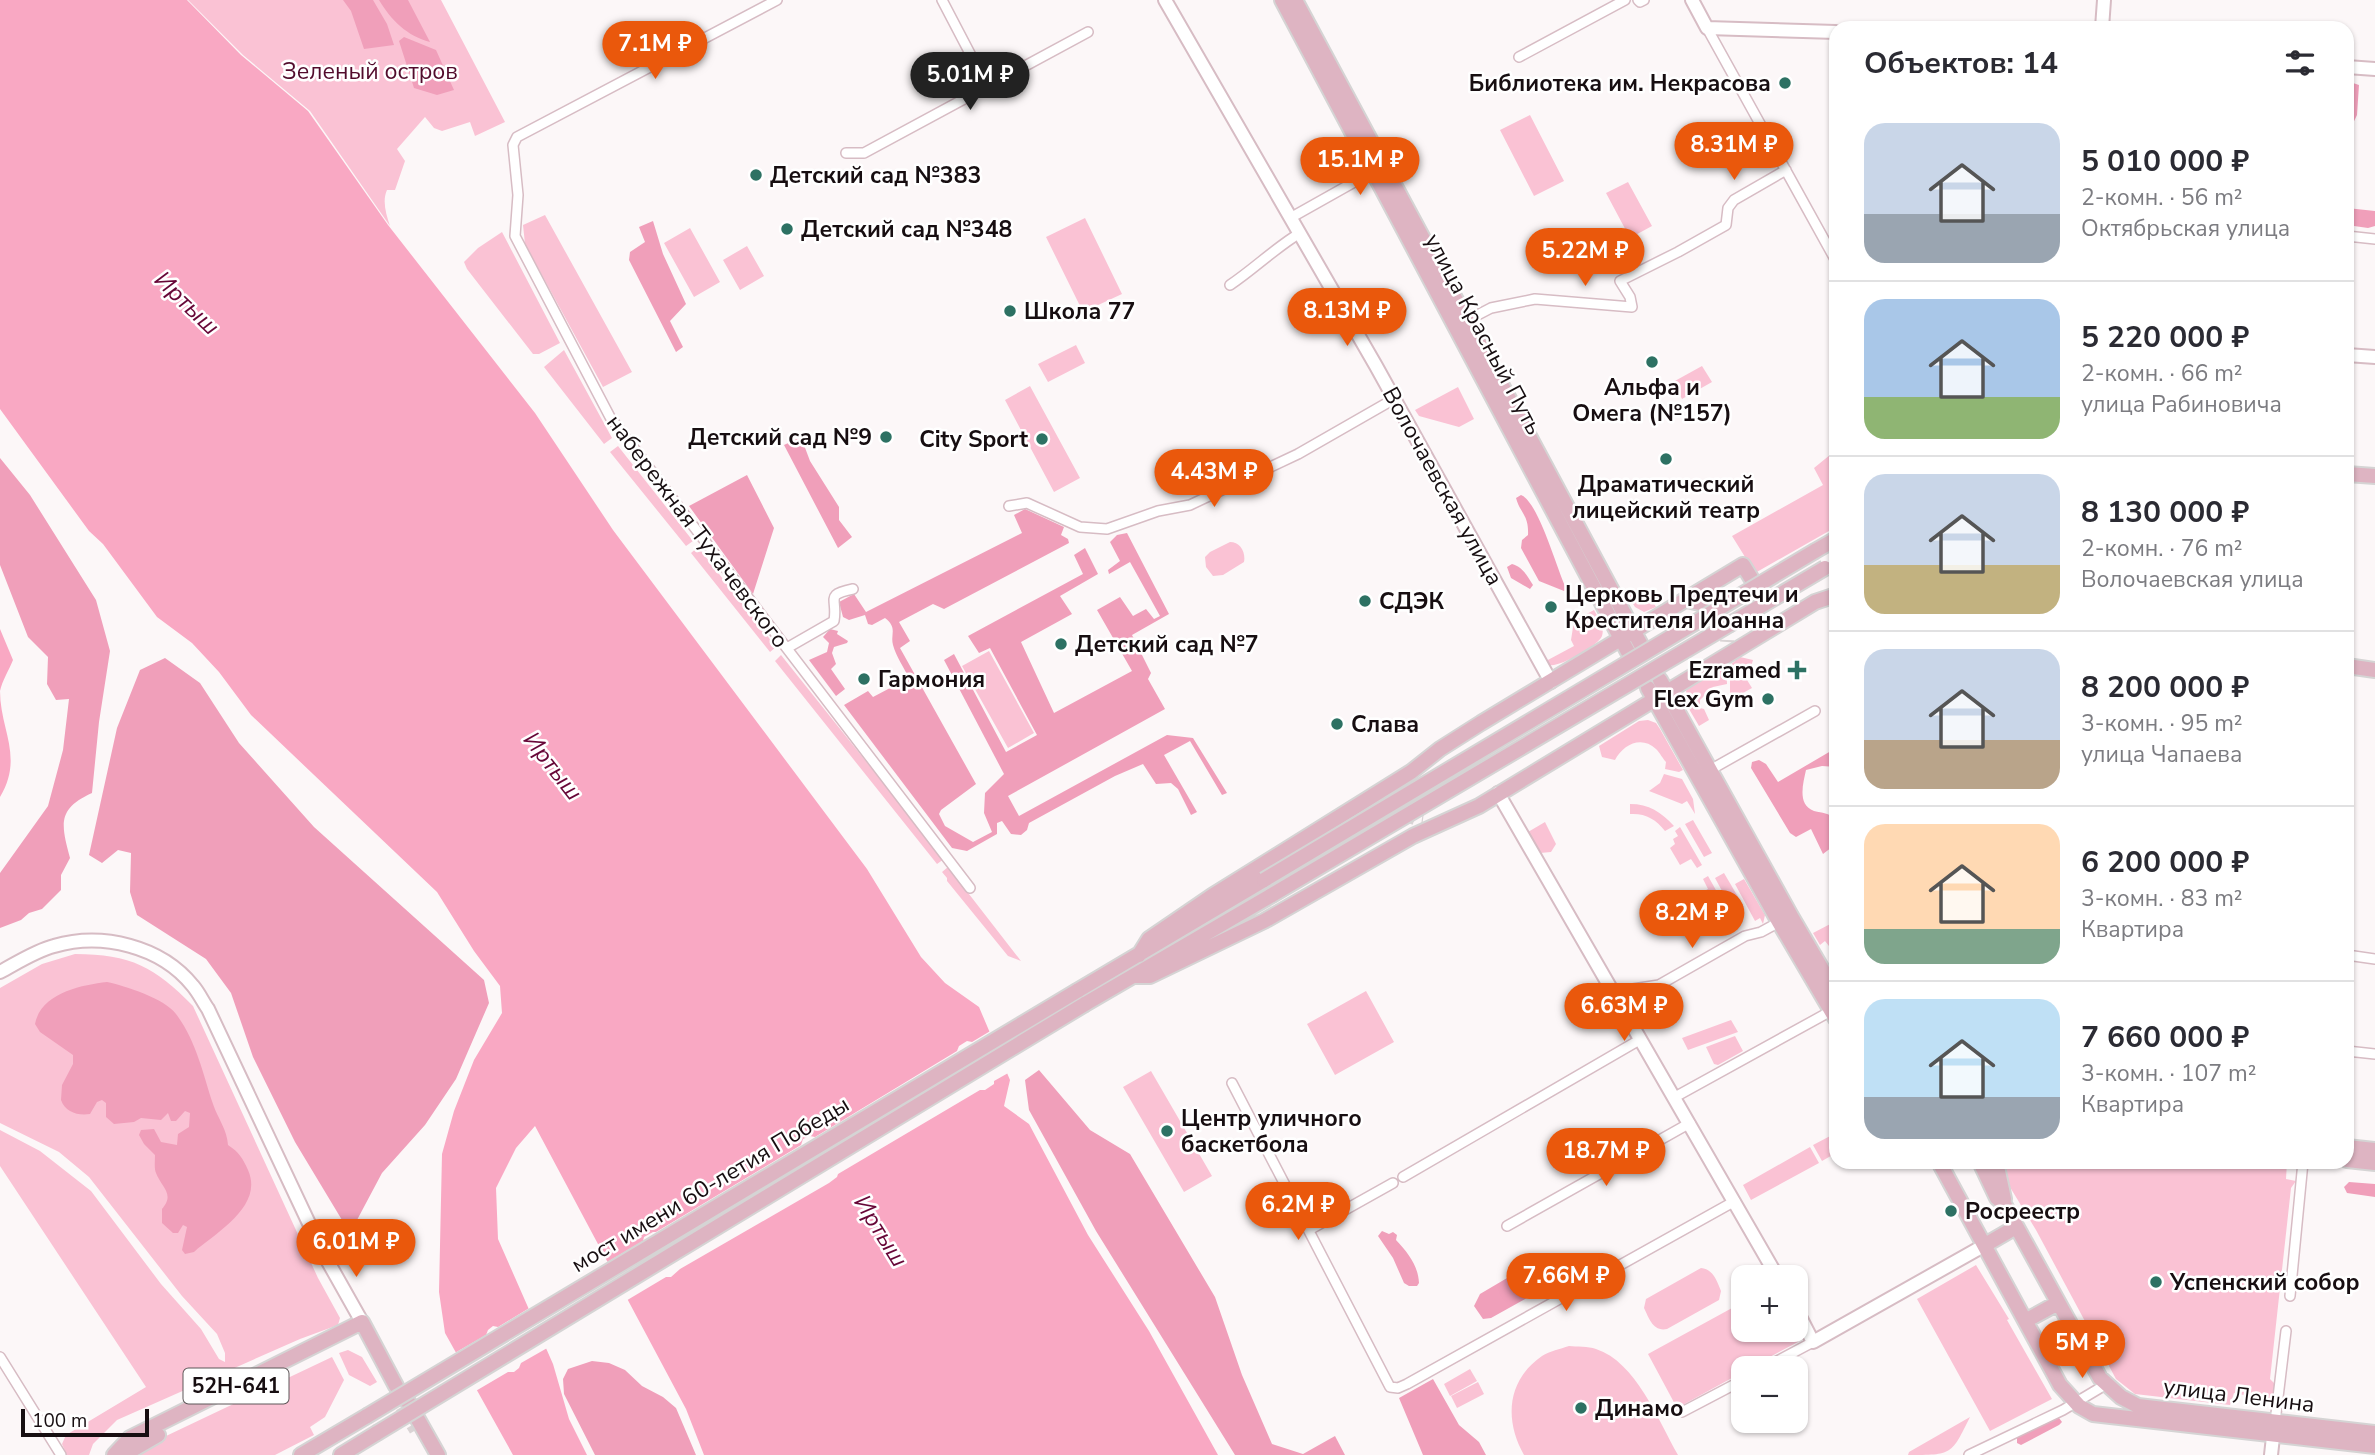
<!DOCTYPE html>
<html lang="ru">
<meta charset="utf-8">
<style>
:root{--surface:#fff;--page:#f7f7f7;--text:#2b2b33;--muted:#7c7c81;--line:#e1e1e2;--accent:#ea580c}
body{margin:0;font-family:"Nunito Sans",sans-serif;background:var(--page);color:var(--text);height:100vh;display:flex;flex-direction:column;font-size:26px;white-space:nowrap}
*{box-sizing:border-box;margin:0}
p{font-size:23px;color:var(--muted)}
.icon{flex:none;width:38px;height:38px;fill:none;stroke:currentColor;stroke-width:2;stroke-linecap:round;stroke-linejoin:round}
.map{position:relative;flex:1;overflow:hidden}
.drawer{position:absolute;left:1829px;top:21px;width:525px;height:1148px;display:flex;flex-direction:column;background:var(--surface);border-radius:21px;box-shadow:0 2px 5px #0004}
.drawer>*{flex:none}
.controls{position:absolute;left:1731px;top:1265px;display:grid;gap:14px}
.controls a{display:grid;place-items:center;width:77px;height:77px;border-radius:14px;background:var(--surface);box-shadow:0 2px 5px #0004;font-size:35px}
.scale{position:absolute;left:21px;bottom:18px;width:128px;box-sizing:border-box;padding-left:7px;border:4px solid #170e11;border-top:0;font-size:19px;line-height:24px;white-space:nowrap;color:#170e11;-webkit-text-stroke:5px #fff;paint-order:stroke}
.price{position:absolute;translate:-50% -60px;padding:0 16px;border-radius:24px;background:var(--accent);color:#fff;font-size:23px;line-height:46px;filter:drop-shadow(0 2px 4px #0008)}
.price::after{content:'';position:absolute;left:50%;top:42px;width:21px;height:16px;margin-left:-10px;background:inherit;clip-path:polygon(0 0,100% 0,50% 100%)}
.price.active{background:#222;color:#fff}
ul{padding:0;list-style:none}
li{display:flex;align-items:center;gap:21px;height:175px;padding:0 35px}
li+li{border-top:2px solid var(--line)}
li span{display:grid;place-items:center;flex:none;width:196px;height:140px;border-radius:21px;color:#555}
li>.icon{margin-inline-start:auto}
span .icon{width:84px;height:84px;fill:#fffc;stroke-width:1}
li b{font-size:30px}
h2{display:flex;justify-content:space-between;align-items:center;height:84px;padding:0 35px;font-size:30px}
.map>svg:first-child{display:block}
.green{fill:#fac2d4}
.forest{fill:#f09fba}
.water{fill:#f9a8c3}
.pier{fill:#fcf7f8}
.lines{fill:none;stroke-linecap:round;stroke-linejoin:round}
.primary-tunnel{stroke:#dad4d5;stroke-width:14;stroke-dasharray:14 7;stroke-linecap:butt}
.street-casing{stroke:#d7bcc4;stroke-width:12}
.secondary-casing{stroke:#d7bcc4;stroke-width:16}
.primary-casing{stroke:#d5d4d4;stroke-width:18}
.street{stroke:#fff;stroke-width:9}
.secondary{stroke:#fff;stroke-width:12}
.primary{stroke:#deb4c2;stroke-width:14}
.primary-bridge-casing{stroke:#d5d4d4;stroke-width:18;stroke-linecap:butt}
.primary-bridge{stroke:#deb4c2;stroke-width:14}
.poi-dot{fill:#2d7163;stroke:#fff;stroke-width:2.5}
.labels{text-anchor:middle;stroke-width:5;stroke-linejoin:round;paint-order:stroke}
.shield{fill:#fff;stroke:#5d5658;stroke-width:2}
.shield-label{font-size:21px;font-weight:bold;fill:#170e11}
.park-label{font-size:23px;fill:#520b2c;stroke:#fff}
.poi-label{font-size:23px;font-weight:bold;fill:#170e11;stroke:#fff;text-anchor:start}
.street-label{font-size:23px;fill:#170e11;stroke:#fff}
.water-label{font-size:24px;font-style:italic;fill:#670637;stroke:#fff}
</style>
<div class="map">
<svg width="2375" height="1455" viewBox="0 0 2375 1455">
<rect width="100%" height="100%" fill="#fcf7f8"/>
<!-- green -->
<path class="green" d="M188,0H441L505,122L475,136L470,122L442,131L434,128L425,117L397,149L405,161L395,190H387C382,201 386,214 390,226L310,111L243,55Z
M1530,115L1564,181L1534,196L1500,130Z
M1628,182L1652,226L1630,238L1606,193Z
M545,215L632,372L603,387L525,244L523,225Z
M1085,218L1122,294L1083,312L1046,237Z
M690,228L720,282L694,297L664,243Z
M502,232L560,343L539,354H533L467,269L464,262L478,248Z
M747,246L764,276L740,290L723,260Z
M1076,345L1085,363L1048,382L1038,364Z
M564,350L612,438L604,444L544,367Z
M1702,366L1712,382L1682,399L1673,382Z
M1030,386L1080,478L1054,492L1005,400Z
M1458,387L1474,419L1459,427L1419,416L1415,410Z
M618,446L693,541L686,546L610,452Z
M1836,450V527L1755,573L1732,536L1823,485L1814,468Z
M1230,542C1240,542 1246,552 1244,562L1223,575L1213,576L1206,567L1205,557L1210,552Z
M698,547L776,647L770,652L691,553Z
M1638,588L1650,592L1648,593L1656,607L1644,612L1635,607L1627,594Z
M1594,610C1598,618 1605,626 1602,636C1598,646 1560,667 1550,665L1546,661L1574,646L1571,640L1574,621Z
M989,651L1034,733L1008,748L962,666Z
M781,655L944,859L937,864L775,661Z
M1740,657L1753,660L1747,680L1752,688L1730,700V665Z
M1726,662L1727,684L1713,687L1700,700V708L1704,709L1709,720L1699,726C1692,713 1681,701 1688,686Z
M1648,720L1656,723L1660,729L1683,770L1679,772L1665,769L1666,762C1663,759 1660,753 1656,749C1641,735 1623,745 1615,760L1602,757L1599,746L1639,721Z
M1664,774L1682,779L1693,799L1695,814L1687,801L1682,804L1649,791L1660,783Z
M1630,804C1649,804 1661,812 1674,826L1665,831C1656,819 1645,813 1630,814Z
M1693,820L1712,853L1704,857L1685,824Z
M1545,822L1556,844L1551,852L1540,853L1528,832Z
M1680,827L1702,865L1697,868L1691,859L1680,865L1670,848L1675,844L1673,839L1678,836L1675,831Z
M948,867L1021,961L1008,956L947,881V878L942,872Z
M1724,873L1744,907L1734,913L1715,878Z
M1708,876L1730,915L1724,919L1721,913L1716,915L1712,910L1707,913L1697,895L1708,889L1703,879Z
M1744,879L1765,915L1763,924L1760,918L1755,921L1735,884Z
M1836,921V955L1825,941L1820,945L1813,933Z
M75,954C131,954 155,967 193,1006L318,1278L340,1318L338,1325L300,1339L117,1420L93,1444L89,1455H67L62,1444L66,1435L146,1387L0,1166V1130L40,1151L91,1191L161,1284L201,1329L219,1359L225,1362V1353L217,1334L182,1296L89,1177L59,1152L0,1123V988L42,964Z
M1366,991L1394,1042L1335,1075L1307,1024Z
M1731,1020L1738,1032L1688,1050L1682,1038Z
M1735,1036L1743,1051L1718,1065L1714,1064L1706,1047Z
M1151,1071L1212,1176L1184,1192L1123,1087Z
M1834,1134L1836,1153L1822,1161L1813,1145Z
M1810,1147L1819,1163L1751,1200L1743,1185Z
M1998,1162H2287L2286,1179L2296,1181L2291,1188L2270,1379L2275,1384L2273,1401L2234,1393L2230,1405L2135,1394L2116,1379L2036,1230L1999,1169Z
M1976,1265L2009,1319L2007,1320L2052,1399L1990,1431L1917,1299Z
M1701,1268C1713,1269 1717,1281 1721,1291L1719,1300L1667,1329C1653,1332 1649,1318 1644,1308L1646,1299Z
M1743,1302V1330H1791L1798,1342L1749,1368H1743V1372L1677,1408L1648,1354Z
M1569,1346C1577,1347 1588,1346 1596,1349C1636,1362 1658,1420 1678,1455H1524C1504,1420 1507,1380 1542,1356C1550,1351 1560,1349 1569,1346Z
M348,1350L362,1357L377,1382L370,1386L349,1375L339,1353Z
M332,1357L344,1380L325,1417L310,1427L314,1435L275,1455H133L145,1446Z
M1470,1369L1477,1381L1450,1396L1444,1384Z
M1478,1382L1484,1394L1457,1408L1451,1396Z
M1970,1417C1951,1455 1953,1455 1908,1455L1909,1452Z"/>
<!-- forest -->
<path class="forest" d="M343,0H373L387,24L394,45L364,49L351,11Z
M379,0H408L430,42C407,36 391,20 379,0Z
M404,37L436,50L454,90L437,95L414,88L399,41Z
M2350,82L2359,85L2357,115L2347,136V84Z
M2347,208L2375,211V226L2368,228L2347,225Z
M653,221L663,254L686,304L670,321L683,347L676,352L629,260L630,252L645,242L639,227Z
M801,437L810,461L839,507V520L852,537L838,548L784,445Z
M0,458L30,495L96,600L110,651L99,722L92,793C57,809 61,824 70,858L61,875V890L42,909L29,913L21,920L0,928V873L48,806L63,750L69,699L56,700L47,684L48,657L28,637L0,565Z
M747,475L774,528L753,594L689,506Z
M1521,495C1539,502 1557,571 1567,590L1564,591L1539,581L1521,548L1522,540L1528,535C1529,515 1520,513 1516,498Z
M1025,509L1064,527L1061,535L1068,539L1069,543L944,609L933,604L899,622L910,641L900,648L976,784L941,810L939,814L945,826L973,842L992,832L984,813L985,793L1004,774L944,660L954,654L1006,752L1037,735L990,648L979,653L968,636L1083,574L1074,555L1085,548L1098,574L1060,596L1072,614L1021,642L1054,713L1132,671L1097,610L1120,597L1133,616L1146,609L1154,619L1160,616L1130,562L1109,574L1108,570L1120,561L1110,542L1117,535L1127,533L1169,614L1132,635L1151,673L1148,679L1165,709L1008,796L1019,816L1167,735L1193,738L1227,793L1222,795L1190,741L1164,755L1197,812L1191,815L1178,789L1171,783L1156,784L1143,764L1115,776L1029,823L1027,830L1021,835L1011,834L1002,821L997,823V834L967,851L952,848L844,705L868,691L873,697L909,678C904,668 896,656 893,645C890,634 898,628 885,618L872,625L868,624L865,615L849,620L843,617L839,602L854,594L866,612L1022,533L1014,515Z
M1512,564C1523,567 1527,576 1533,585L1530,589L1511,578L1507,567Z
M830,629L838,631L837,634L848,641L847,643L834,647L832,653L836,664L831,669L845,689L836,696L809,660L827,652L829,643L823,637Z
M165,658L200,683L239,743L314,827L484,980L489,1003L456,1079L425,1125L382,1173L357,1220L345,1225L295,1142L253,1057L231,993L206,959L137,915L130,892L131,853L118,850L102,863L89,855L117,728L140,670Z
M1836,748V767L1822,766L1806,770C1803,784 1797,805 1814,811C1823,813 1828,813 1836,819V844L1823,854L1811,829L1796,837L1790,833L1751,768L1752,762L1759,760L1766,764L1778,782Z
M107,982C125,986 164,998 176,1014C196,1040 203,1074 213,1104C218,1119 227,1129 228,1145C239,1152 243,1159 248,1170C264,1206 217,1232 194,1252L185,1254L182,1250L187,1227L183,1225L178,1233H173L162,1223V1209C175,1194 162,1188 156,1173C154,1168 155,1161 155,1155L144,1144L139,1135L141,1130L154,1129L161,1142L177,1145L178,1134L189,1127L190,1113L185,1111L176,1121H171L168,1113L161,1120L141,1118L134,1122L114,1124L106,1117V1103L102,1100L97,1102L90,1114C78,1116 65,1112 61,1100L62,1085L73,1064V1055L40,1032L35,1024C41,993 81,985 107,982Z
M1039,1070L1090,1130L1130,1154L1215,1297L1242,1375L1272,1444L1303,1454L1335,1436L1345,1455H1235L1096,1231L1029,1110L1025,1080Z
M2349,1182L2375,1184V1197L2347,1193L2344,1187Z
M1382,1231L1389,1234L1393,1232L1397,1235L1396,1240C1408,1253 1418,1265 1419,1283L1417,1286H1409L1404,1283L1393,1258L1378,1236Z
M1541,1258H1550L1556,1266V1278L1550,1285L1491,1318L1483,1319L1474,1306L1480,1294Z
M592,1361L609,1363L625,1370L642,1386L663,1397L676,1408L696,1455H595L564,1394L563,1379L568,1369Z
M1433,1379L1459,1425L1479,1442L1486,1455H1423L1399,1398Z
M2054,1418H2059L2062,1422L2059,1425L2021,1445L2017,1443V1436Z"/>
<!-- water -->
<path class="water" d="M0,0H187L241,55L308,111L388,225L535,413L613,530L867,869L921,957L945,983L979,1007L1010,1080L1004,1106L1029,1124L1088,1235L1149,1331L1218,1455H704L686,1409L535,1126L516,1148L496,1188L498,1239L553,1364L569,1419L587,1455H513L445,1333L439,1292L442,1154L454,1111L474,1060L502,1013L500,986L474,951L437,892L251,715L219,672L192,643L157,617L103,544L89,531L0,409Z
M0,629L13,660C9,670 2,681 0,691C0,730 24,757 0,797Z"/>
<!-- pier -->
<path class="pier" d="M992,1030L1010,1072L994,1081V1084L985,1090H980L838,1174L837,1177L829,1183L680,1269L671,1277H666L624,1302L604,1264L643,1241L644,1237L653,1232H656L801,1145L803,1139L810,1136L815,1137L957,1051L959,1046L967,1041L972,1042Z
M531,1307L549,1347L521,1363L519,1368L514,1372H508L474,1392L453,1354L486,1335L488,1330L493,1326L498,1327Z"/>
<g class="lines">
<!-- primary-tunnel -->
<path class="primary-tunnel" d="M1751,578L1771,613
M1708,605C1722,614 1728,625 1727,642
M1400,790C1398,808 1406,818 1423,820
M396,1387L397,1398L416,1430"/>
<!-- street casing -->
<g class="street-casing">
<path id="street" d="M777,0L517,137L513,145L518,195L515,236L610,417L970,888
M942,0L987,86
M1638,0L1640,2L1644,0
M1707,28L1836,261
M1519,57L1625,0
M846,153H864L1088,32
M1292,217L1372,172
M2347,236L2375,239
M1230,285C1254,269 1275,248 1300,233
M1466,321L1491,308L1535,299L1632,307L1630,297L1620,281L1678,252L1726,225L1728,208L1734,200L1786,170
M1009,506L1027,503L1080,527L1107,529L1158,511L1190,505L1298,454L1394,399
M787,648L834,621C838,598 824,595 853,589
M1710,770L1815,711
M2347,955L2375,959
M1618,998L1633,989L1659,985L1745,936L1761,932L1783,920
M2347,1051L2375,1054
M1232,1083L1390,1387L1398,1388L1407,1384L1735,1201
M1675,1097L1831,1011
M1403,1177L1641,1039
M1507,1226L1690,1123
M1309,1230L1393,1183
M2290,1296L2303,1162
M0,1357L61,1455
M1764,1368L1813,1342
M1682,1412L1743,1380
M2275,1422L2286,1331
M1969,1455L2063,1410L2105,1385"/>
</g>
<!-- secondary casing -->
<g class="secondary-casing">
<path id="secondary" d="M1165,0L1376,366L1551,682
M1692,0L1707,28L1836,32
M2102,28L2104,0
M2347,67L2375,69
M2347,355L2375,357
M1498,793L1778,1278
M0,972C17,963 35,951 54,946C102,932 161,946 193,986C199,993 203,1002 208,1009L322,1251L362,1322
M1796,1309L1813,1342L1985,1245
M2271,1455L2274,1428"/>
</g>
<!-- primary casing -->
<g class="primary-casing">
<path id="primary" d="M1282,0L1628,652
M1295,0L1641,645
M2347,474L2375,476
M1815,551L1836,539
M1687,600L1708,605
M2347,666L2375,670
M1660,680L1791,916L1836,993
M1648,688L1779,922L1836,1019
M1139,955L1149,939L1212,896L1411,772L1440,749L1481,723L1743,565L1751,578
M1136,976H1150L1264,921L1413,836L1479,806L1815,602L1836,595
M1077,991L1264,880
M1085,1004L1272,895
M2347,1147L2375,1150
M2347,1160L2375,1163
M1939,1162L2060,1385L2079,1406L2093,1414L2375,1446
M1980,1162L1997,1198L2004,1204L2100,1378L2121,1397L2138,1406L2375,1433
M1996,1162L2004,1199
M1985,1245L2016,1227
M2027,1320L2058,1303
M403,1393L438,1455
M114,1455L130,1438L362,1322L396,1386
M127,1455L132,1450L158,1435
M301,1455L367,1416
M341,1455L377,1433"/>
</g>
<!-- street -->
<use href="#street" class="street"/>
<!-- secondary -->
<use href="#secondary" class="secondary"/>
<!-- primary -->
<use href="#primary" class="primary"/>
<!-- primary-bridge casing -->
<g class="primary-bridge-casing">
<path id="primary-bridge" d="M1264,880L1815,551
M1272,895L1825,568
M367,1416L1077,991
M377,1433L1085,1004"/>
</g>
<!-- primary-bridge -->
<use href="#primary-bridge" class="primary-bridge"/>
</g>
<!-- markers -->
<g class="poi-dot">
<circle cx="1785" cy="83" r="7"/>
<circle cx="756" cy="175" r="7"/>
<circle cx="787" cy="229" r="7"/>
<circle cx="1010" cy="311" r="7"/>
<circle cx="1652" cy="362" r="7"/>
<circle cx="886" cy="437" r="7"/>
<circle cx="1042" cy="439" r="7"/>
<circle cx="1666" cy="459" r="7"/>
<circle cx="1365" cy="601" r="7"/>
<circle cx="1551" cy="607" r="7"/>
<circle cx="1061" cy="644" r="7"/>
<path d="M1793.5 659.5h7v7h7v7h-7v7h-7v-7h-7v-7h7z"/>
<circle cx="864" cy="679" r="7"/>
<circle cx="1768" cy="699" r="7"/>
<circle cx="1337" cy="724" r="7"/>
<circle cx="1167" cy="1131" r="7"/>
<circle cx="1951" cy="1211" r="7"/>
<circle cx="2156" cy="1282" r="7"/>
<circle cx="1581" cy="1408" r="7"/>
</g>
<g class="labels">
<!-- shield labels -->
<rect class="shield" x="183.5" y="1368.5" width="105" height="35" rx="5"/>
<g class="shield-label">
<text x="236" y="1393">52Н-641</text>
</g>
<!-- park labels -->
<g class="park-label">
<text x="370" y="79">Зеленый остров</text>
</g>
<!-- poi labels -->
<g class="poi-label">
<text x="1771" y="91" text-anchor="end">Библиотека им. Некрасова</text>
<text x="770" y="183">Детский сад №383</text>
<text x="801" y="237">Детский сад №348</text>
<text x="1024" y="319">Школа 77</text>
<text x="1652" y="395" text-anchor="middle">Альфа и<tspan x="1652" dy="26">Омега (№157)</tspan></text>
<text x="872" y="445" text-anchor="end">Детский сад №9</text>
<text x="1028" y="447" text-anchor="end">City Sport</text>
<text x="1666" y="492" text-anchor="middle">Драматический<tspan x="1666" dy="26">лицейский театр</tspan></text>
<text x="1565" y="602">Церковь Предтечи и<tspan x="1565" dy="26">Крестителя Иоанна</tspan></text>
<text x="1379" y="609">СДЭК</text>
<text x="1075" y="652">Детский сад №7</text>
<text x="1781" y="678" text-anchor="end">Ezramed</text>
<text x="878" y="687">Гармония</text>
<text x="1754" y="707" text-anchor="end">Flex Gym</text>
<text x="1351" y="732">Слава</text>
<text x="1181" y="1126">Центр уличного<tspan x="1181" dy="26">баскетбола</tspan></text>
<text x="1965" y="1219">Росреестр</text>
<text x="2170" y="1290">Успенский собор</text>
<text x="1595" y="1416">Динамо</text>
</g>
<!-- street labels -->
<g class="street-label">
<text transform="translate(1484 334) rotate(62)" y="8">улица Красный Путь</text>
<text transform="translate(1443 486) rotate(61)" y="8">Волочаевская улица</text>
<text transform="translate(698 531) rotate(53)" y="8">набережная Тухачевского</text>
<text transform="translate(710 1184) rotate(-31)" y="8">мост имени 60-летия Победы</text>
<text transform="translate(2239 1395) rotate(7)" y="8">улица Ленина</text>
</g>
<!-- water labels -->
<g class="water-label">
<text transform="translate(187 303) rotate(44)" y="8">Иртыш</text>
<text transform="translate(553 766) rotate(52)" y="8">Иртыш</text>
<text transform="translate(881 1231) rotate(58)" y="8">Иртыш</text>
</g>
</g>
</svg>
<div class="controls">
<a>+</a>
<a>−</a>
</div>
<div class="scale">100 m</div>
<b class="price" style="left:655px;top:81px">7.1M ₽</b>
<b class="price active" style="left:970px;top:112px">5.01M ₽</b>
<b class="price" style="left:1734px;top:182px">8.31M ₽</b>
<b class="price" style="left:1360px;top:197px">15.1M ₽</b>
<b class="price" style="left:1585px;top:288px">5.22M ₽</b>
<b class="price" style="left:1347px;top:348px">8.13M ₽</b>
<b class="price" style="left:1214px;top:509px">4.43M ₽</b>
<b class="price" style="left:1692px;top:950px">8.2M ₽</b>
<b class="price" style="left:1624px;top:1043px">6.63M ₽</b>
<b class="price" style="left:1606px;top:1188px">18.7M ₽</b>
<b class="price" style="left:1298px;top:1242px">6.2M ₽</b>
<b class="price" style="left:356px;top:1279px">6.01M ₽</b>
<b class="price" style="left:1566px;top:1313px">7.66M ₽</b>
<b class="price" style="left:2082px;top:1380px">5M ₽</b>
<section class="drawer">
<h2>Объектов: 14<svg class="icon" aria-label="filters" viewBox="0 0 24 24"><path d="M4 7h16M4 17h16"/><circle cx="9" cy="7" r="2"/><circle cx="15" cy="17" r="2"/></svg></h2>
<ul>
<li><span style="background:linear-gradient(#c9d6e8 65%,#9aa5b1 0)"><svg class="icon" aria-label="home" viewBox="0 0 24 24"><path d="M3 11l9-7 9 7M6 9v11h12V9"/></svg></span><div><b>5 010 000 ₽</b><p>2-комн. · 56 m²</p><p>Октябрьская улица</p></div></li>
<li><span style="background:linear-gradient(#a9c7e8 70%,#8fb573 0)"><svg class="icon" aria-label="home" viewBox="0 0 24 24"><path d="M3 11l9-7 9 7M6 9v11h12V9"/></svg></span><div><b>5 220 000 ₽</b><p>2-комн. · 66 m²</p><p>улица Рабиновича</p></div></li>
<li><span style="background:linear-gradient(#c9d6e8 65%,#c2b280 0)"><svg class="icon" aria-label="home" viewBox="0 0 24 24"><path d="M3 11l9-7 9 7M6 9v11h12V9"/></svg></span><div><b>8 130 000 ₽</b><p>2-комн. · 76 m²</p><p>Волочаевская улица</p></div></li>
<li><span style="background:linear-gradient(#c9d6e8 65%,#b9a48a 0)"><svg class="icon" aria-label="home" viewBox="0 0 24 24"><path d="M3 11l9-7 9 7M6 9v11h12V9"/></svg></span><div><b>8 200 000 ₽</b><p>3-комн. · 95 m²</p><p>улица Чапаева</p></div></li>
<li><span style="background:linear-gradient(#ffd9b3 75%,#7fa58c 0)"><svg class="icon" aria-label="home" viewBox="0 0 24 24"><path d="M3 11l9-7 9 7M6 9v11h12V9"/></svg></span><div><b>6 200 000 ₽</b><p>3-комн. · 83 m²</p><p>Квартира</p></div></li>
<li><span style="background:linear-gradient(#bfe0f5 70%,#9aa5b1 0)"><svg class="icon" aria-label="home" viewBox="0 0 24 24"><path d="M3 11l9-7 9 7M6 9v11h12V9"/></svg></span><div><b>7 660 000 ₽</b><p>3-комн. · 107 m²</p><p>Квартира</p></div></li>
</ul>
</section>
</div>
